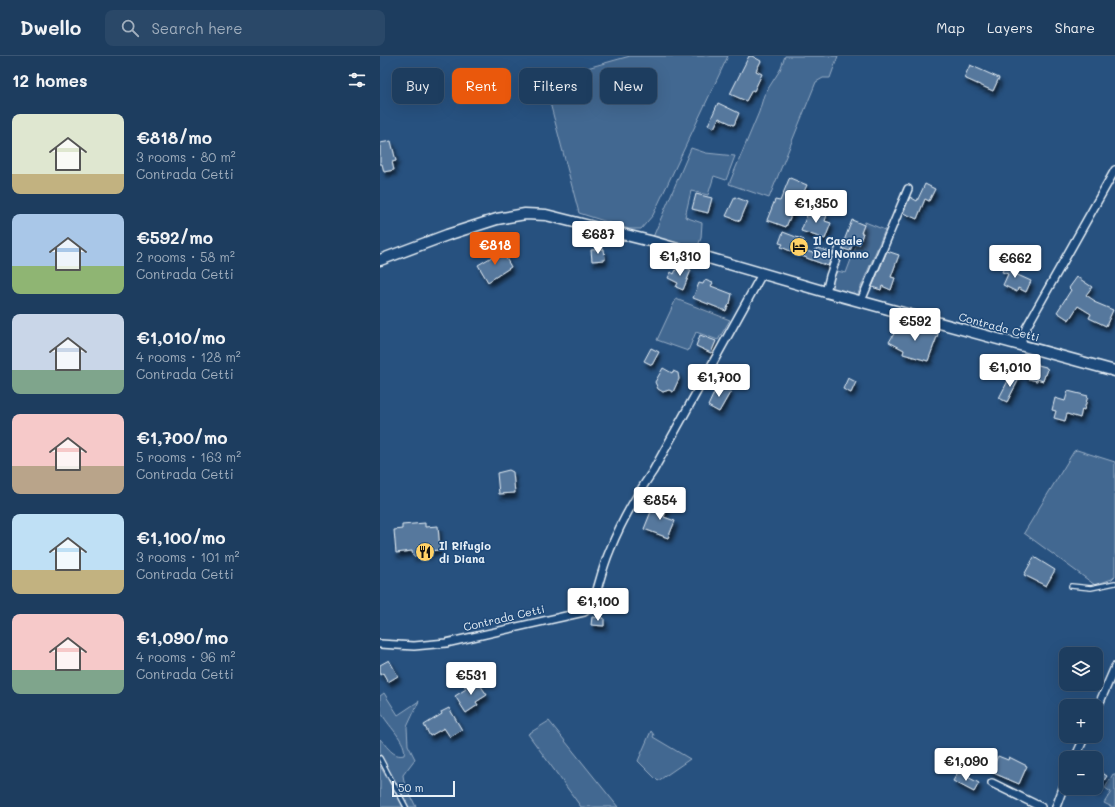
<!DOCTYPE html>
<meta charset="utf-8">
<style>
:root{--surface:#1d3d5f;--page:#2a4868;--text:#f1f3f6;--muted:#a0aebd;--line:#3b5674;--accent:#ea580c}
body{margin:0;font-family:Mali,sans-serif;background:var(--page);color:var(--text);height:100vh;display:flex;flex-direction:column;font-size:15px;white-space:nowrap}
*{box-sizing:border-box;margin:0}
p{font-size:13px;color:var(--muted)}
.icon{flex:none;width:22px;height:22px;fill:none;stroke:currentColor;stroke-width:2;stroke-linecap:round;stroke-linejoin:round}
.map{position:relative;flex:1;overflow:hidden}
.panel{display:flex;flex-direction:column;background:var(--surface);width:380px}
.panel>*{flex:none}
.banner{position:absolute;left:12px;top:12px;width:380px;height:36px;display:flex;gap:8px}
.buttons{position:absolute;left:679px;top:591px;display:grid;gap:8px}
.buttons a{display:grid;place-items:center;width:44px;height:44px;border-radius:8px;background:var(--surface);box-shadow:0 4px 16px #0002,0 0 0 1px var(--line);font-size:20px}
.scale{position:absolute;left:12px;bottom:10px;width:63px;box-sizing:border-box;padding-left:4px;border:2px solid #e8f1f8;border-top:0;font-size:11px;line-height:14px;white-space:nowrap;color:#e8f1f8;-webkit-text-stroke:3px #1f4a7a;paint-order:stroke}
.price{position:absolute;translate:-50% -34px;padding:0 9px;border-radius:4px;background:#fff;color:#222;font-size:13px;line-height:26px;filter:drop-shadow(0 1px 2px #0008)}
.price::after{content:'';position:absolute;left:50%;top:24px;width:12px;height:9px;margin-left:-6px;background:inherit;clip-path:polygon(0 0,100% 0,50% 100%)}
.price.current{background:var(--accent);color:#fff}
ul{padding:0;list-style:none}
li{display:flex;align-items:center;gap:12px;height:100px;padding:0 12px}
li span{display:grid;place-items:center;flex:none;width:112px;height:80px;border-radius:8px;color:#555}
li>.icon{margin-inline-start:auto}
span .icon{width:48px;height:48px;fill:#fffc;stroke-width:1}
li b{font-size:17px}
h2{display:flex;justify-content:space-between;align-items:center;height:48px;padding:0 12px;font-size:17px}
.tag{padding:0 14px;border-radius:8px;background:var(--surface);box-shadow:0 4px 16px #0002,0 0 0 1px var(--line);font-size:14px;line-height:36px}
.tag.current{background:var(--accent);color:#fff}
header{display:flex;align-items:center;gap:24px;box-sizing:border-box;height:56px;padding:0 20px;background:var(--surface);border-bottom:1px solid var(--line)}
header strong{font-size:19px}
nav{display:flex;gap:22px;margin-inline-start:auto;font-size:14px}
.search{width:280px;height:36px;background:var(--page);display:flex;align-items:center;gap:10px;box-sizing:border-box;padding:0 14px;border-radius:8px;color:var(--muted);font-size:15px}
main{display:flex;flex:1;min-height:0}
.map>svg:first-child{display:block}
.green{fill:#436891;stroke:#96acc4}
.building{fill:#57789d;stroke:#e8f1f8;filter:url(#shadow)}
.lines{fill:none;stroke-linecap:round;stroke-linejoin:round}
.service-casing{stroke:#e8f1f8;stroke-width:6}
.minor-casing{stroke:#e8f1f8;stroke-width:10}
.secondary-casing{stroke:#e8f1f8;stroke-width:13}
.service{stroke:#1f4a7a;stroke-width:3.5}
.minor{stroke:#1f4a7a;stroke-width:7}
.secondary{stroke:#1f4a7a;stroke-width:10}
.labels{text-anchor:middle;stroke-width:3;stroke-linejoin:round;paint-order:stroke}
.poi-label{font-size:11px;font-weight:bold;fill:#e8f1f8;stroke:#1f4a7a;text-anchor:start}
.street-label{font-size:11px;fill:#e8f1f8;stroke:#1f4a7a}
</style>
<header>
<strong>Dwello</strong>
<div class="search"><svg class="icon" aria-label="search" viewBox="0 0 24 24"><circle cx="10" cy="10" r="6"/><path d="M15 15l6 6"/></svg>Search here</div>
<nav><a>Map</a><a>Layers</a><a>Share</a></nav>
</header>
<main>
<section class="panel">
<h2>12 homes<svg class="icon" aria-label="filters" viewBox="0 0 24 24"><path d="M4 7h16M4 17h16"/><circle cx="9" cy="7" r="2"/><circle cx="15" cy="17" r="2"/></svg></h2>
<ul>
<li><span style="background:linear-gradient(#dfe7d0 75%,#c2b280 0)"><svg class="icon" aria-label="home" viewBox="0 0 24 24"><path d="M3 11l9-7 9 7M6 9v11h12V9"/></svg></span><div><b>€818/mo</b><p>3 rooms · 80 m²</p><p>Contrada Cetti</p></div></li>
<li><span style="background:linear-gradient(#a9c7e8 65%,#8fb573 0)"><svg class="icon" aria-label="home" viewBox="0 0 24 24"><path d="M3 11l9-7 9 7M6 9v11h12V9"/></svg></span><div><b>€592/mo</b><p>2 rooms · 58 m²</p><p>Contrada Cetti</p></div></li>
<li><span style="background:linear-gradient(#c9d6e8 70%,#7fa58c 0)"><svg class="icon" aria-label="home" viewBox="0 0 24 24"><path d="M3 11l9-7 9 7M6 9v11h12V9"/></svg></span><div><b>€1,010/mo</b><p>4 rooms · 128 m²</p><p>Contrada Cetti</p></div></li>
<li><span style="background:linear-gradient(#f6c9c9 65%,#b9a48a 0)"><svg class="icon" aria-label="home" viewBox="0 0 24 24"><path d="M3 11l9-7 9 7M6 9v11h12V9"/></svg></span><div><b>€1,700/mo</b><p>5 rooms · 163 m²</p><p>Contrada Cetti</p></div></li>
<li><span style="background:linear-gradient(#bfe0f5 70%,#c2b280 0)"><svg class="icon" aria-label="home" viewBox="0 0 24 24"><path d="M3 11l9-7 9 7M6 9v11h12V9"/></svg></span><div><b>€1,100/mo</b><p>3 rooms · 101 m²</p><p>Contrada Cetti</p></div></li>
<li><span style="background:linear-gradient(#f6c9c9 70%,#7fa58c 0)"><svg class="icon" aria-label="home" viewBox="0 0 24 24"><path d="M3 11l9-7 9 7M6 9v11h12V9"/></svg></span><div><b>€1,090/mo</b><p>4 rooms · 96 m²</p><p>Contrada Cetti</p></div></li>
</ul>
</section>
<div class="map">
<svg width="735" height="751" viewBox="0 0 735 751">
<defs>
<filter id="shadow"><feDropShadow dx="2.5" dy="4.5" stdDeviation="2" flood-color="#0009"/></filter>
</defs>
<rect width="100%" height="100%" fill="#27517f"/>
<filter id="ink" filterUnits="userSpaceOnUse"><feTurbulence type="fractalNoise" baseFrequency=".025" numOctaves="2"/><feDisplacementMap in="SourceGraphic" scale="8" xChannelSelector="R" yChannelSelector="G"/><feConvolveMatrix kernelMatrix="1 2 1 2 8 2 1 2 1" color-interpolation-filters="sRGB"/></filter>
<g filter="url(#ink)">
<!-- green -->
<path class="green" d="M250,0H348L273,159L261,173H249L199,157L164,24Z
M405,0H458L450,22H443L436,26L389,142L349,128L379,56L384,39L400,14Z
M311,92L326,97L355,100L346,124L334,120L328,139L311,135L305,161L322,167L321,182L316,195L273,181Z
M485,166L505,174L477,240L449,233L457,215L466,217Z
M296,243L350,264L338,284L316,276L308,295L277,284Z
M697,394L735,406V520L732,523L715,529L644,477L694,395Z
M4,637L18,659L39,645L27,671L28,689L35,703L23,719L24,726L36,751H28L0,700V683C7,690 13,702 24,699C28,686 6,668 1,656C0,652 0,645 0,640Z
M169,665L238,751H201L148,678Z
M271,675L274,679L273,681L310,703L278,725L258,705Z
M0,710L24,751H0Z
M733,718L735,719V751H732L724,747L731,736L725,732Z"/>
<!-- building -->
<path class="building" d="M369,0H372L381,5L376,15L382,18L374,35L372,34L366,45L350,38Z
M590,9L619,22L613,35L584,22Z
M338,47L359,57L354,69L339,62L334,72L328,69Z
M11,85L16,105L12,106L14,114L4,116L2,108H0V87Z
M410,122L427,129L422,140L417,138L412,151L414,152L406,171L387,164L395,144L400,145L409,123Z
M545,128L555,133L549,145L545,143L537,163L523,157L530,141L537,145Z
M316,138L332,142L328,157L312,153Z
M355,141L368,146L360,165L346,160Z
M429,153L447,159L445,165L451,167L445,183L421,175Z
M472,164L484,169L481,177H483L479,189L473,187L470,195L464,193L462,190Z
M403,176L424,184L420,193L433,197L435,193L437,194L438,192L453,197L448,210L429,203L401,191L403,188L399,187Z
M224,193L225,204L212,205L211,194Z
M122,195L131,211L108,226L98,209Z
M507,195L519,199L511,221L515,222L511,234L502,230L501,234L492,231Z
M627,204L635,207L631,216L651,225L646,236L638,232L637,236L623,229L628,218L622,216Z
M298,209L311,214L303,234L296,231L298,227L288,222L291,216L294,218Z
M697,221L712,231L706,239L715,245L714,246L733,254L726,270L709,262L711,258L698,250L689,264L677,256L691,234L689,232Z
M325,224L333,227L331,230L352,238L350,248L348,250L346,255L313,242L319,227L323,228Z
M533,270L558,278L548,305L523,298L524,294L509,286L518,271L530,278Z
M320,279L336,285L331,297L316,290Z
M271,292L279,296L272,309L264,305Z
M650,305L658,307V309L666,311V312L668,313L666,319H665L663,325L657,323V325L645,322Z
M283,312L292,317L293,315L298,317L299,323L293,336L289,334L283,336L278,333L275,326Z
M632,317L640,321L627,346L619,342Z
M468,322L476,326L471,337L463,333Z
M338,328L351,335L339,356L328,350Z
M688,335L708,340L704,354L702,353L700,362L687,358L685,365L674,362L676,355L672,354L675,342L685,345Z
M129,414L133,416L135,437L119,438L117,417Z
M284,445L288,450L284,461L295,465L288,482L264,473L272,453L275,454L278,446Z
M45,467V471L58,470L60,494L49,495V498L33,500L32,495L16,497L14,474L22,473V469Z
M654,501L675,514L666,530L644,519Z
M212,561L224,562V570L211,569Z
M9,604L18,620L8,626L3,617L0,619V609Z
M96,623L107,639L96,646L98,649L86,657L75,640L86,633L84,631Z
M69,652L82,674L70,681L64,672L50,680L44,669L62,658L61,656Z
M618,700L628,704L629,701L647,710L639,728L611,716Z
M716,713L727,720L716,737Z
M578,716L599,727L594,736L573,725Z"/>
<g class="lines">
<!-- service casing -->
<g class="service-casing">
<path id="service" d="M691,530L711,532L735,527
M0,702L26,751"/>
</g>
<!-- minor casing -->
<g class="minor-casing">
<path id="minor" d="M446,236L450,220L459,194
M481,245L528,133
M640,289L646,272L735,114
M0,588L34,590L66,587L204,556L210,552L214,544C219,528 223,510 230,494C241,466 256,440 273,415L382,218
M716,655L735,611
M695,702L705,680
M612,727L661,751
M676,751L686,724"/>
</g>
<!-- secondary casing -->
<g class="secondary-casing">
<path id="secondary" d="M0,204L67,179L117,163L145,158L166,159L270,185L446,236L735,315"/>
</g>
<!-- service -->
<use href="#service" class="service"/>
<!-- minor -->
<use href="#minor" class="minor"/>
<!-- secondary -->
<use href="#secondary" class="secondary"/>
</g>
</g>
<!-- icons -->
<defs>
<g id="hotel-disc" transform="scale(1)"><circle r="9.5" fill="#ffd166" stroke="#1f4a7a"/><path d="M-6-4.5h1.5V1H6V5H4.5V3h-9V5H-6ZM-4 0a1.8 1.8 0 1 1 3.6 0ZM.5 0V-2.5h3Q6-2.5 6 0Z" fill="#111"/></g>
<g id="restaurant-disc" transform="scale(1)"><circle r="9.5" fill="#ffd166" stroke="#1f4a7a"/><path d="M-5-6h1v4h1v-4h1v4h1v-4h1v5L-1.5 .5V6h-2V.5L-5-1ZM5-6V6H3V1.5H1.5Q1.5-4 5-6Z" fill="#111"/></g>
</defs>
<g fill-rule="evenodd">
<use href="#hotel-disc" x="419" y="191"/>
<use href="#restaurant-disc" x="45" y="496"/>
</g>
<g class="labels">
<!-- poi labels -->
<g class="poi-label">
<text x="433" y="189">Il Casale<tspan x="433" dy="13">Del Nonno</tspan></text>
<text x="59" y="494">Il Rifugio<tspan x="59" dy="13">di Diana</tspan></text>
</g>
<!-- street labels -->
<g class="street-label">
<text transform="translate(619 271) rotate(15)" y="4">Contrada Cetti</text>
<text transform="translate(124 562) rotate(-13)" y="4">Contrada Cetti</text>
</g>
</g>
</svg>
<div class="buttons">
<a><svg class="icon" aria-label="layers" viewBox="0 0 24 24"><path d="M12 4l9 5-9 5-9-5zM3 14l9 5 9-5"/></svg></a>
<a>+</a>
<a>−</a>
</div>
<div class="scale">50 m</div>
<b class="price" style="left:436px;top:168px">€1,350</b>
<b class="price" style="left:218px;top:199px">€687</b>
<b class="price current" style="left:115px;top:210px">€818</b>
<b class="price" style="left:300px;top:221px">€1,310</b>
<b class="price" style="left:635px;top:223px">€662</b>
<b class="price" style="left:535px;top:286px">€592</b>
<b class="price" style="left:630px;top:332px">€1,010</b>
<b class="price" style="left:339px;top:342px">€1,700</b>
<b class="price" style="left:280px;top:465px">€854</b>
<b class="price" style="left:218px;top:566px">€1,100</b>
<b class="price" style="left:91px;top:640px">€531</b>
<b class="price" style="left:586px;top:726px">€1,090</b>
<div class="banner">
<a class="tag">Buy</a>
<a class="tag current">Rent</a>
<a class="tag">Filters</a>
<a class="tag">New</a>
</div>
</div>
</main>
